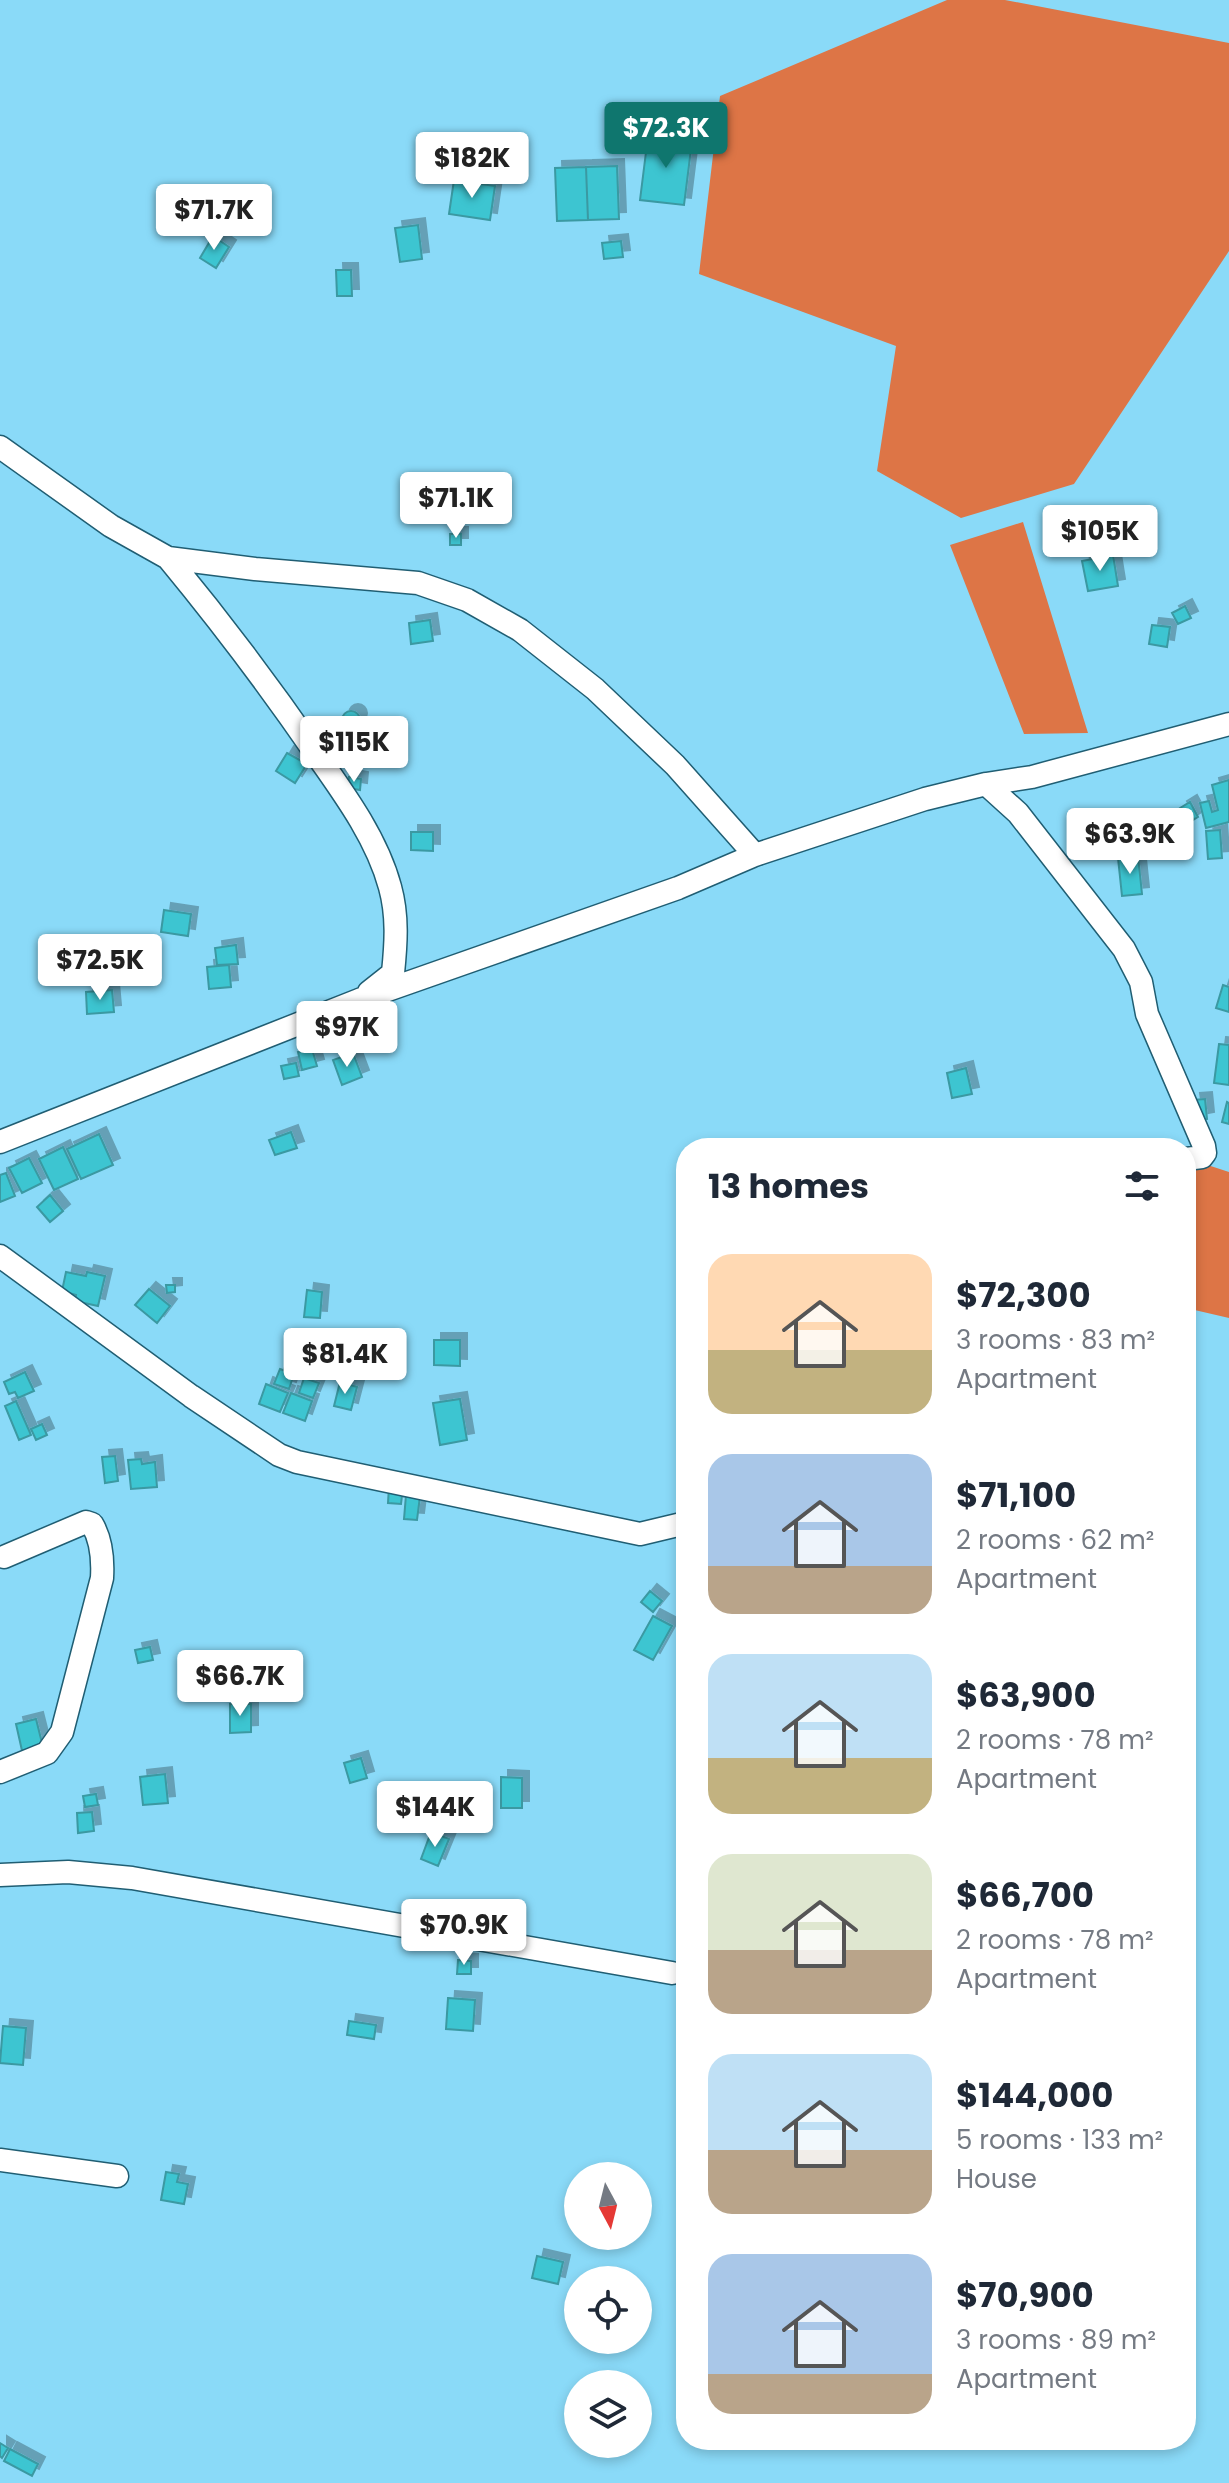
<!DOCTYPE html>
<meta charset="utf-8">
<style>
:root{--surface:#fff;--page:#f6f6f7;--text:#1f2937;--muted:#747a83;--accent:#0f766e}
body{margin:0;font-family:Poppins,sans-serif;background:var(--page);color:var(--text);height:100vh;display:flex;flex-direction:column;font-size:30px;white-space:nowrap}
*{box-sizing:border-box;margin:0}
p{font-size:26px;color:var(--muted)}
.icon{flex:none;width:44px;height:44px;fill:none;stroke:currentColor;stroke-width:2;stroke-linecap:round;stroke-linejoin:round}
.map{position:relative;flex:1;overflow:hidden}
.details{position:absolute;left:676px;top:1138px;width:520px;height:1312px;display:flex;flex-direction:column;background:var(--surface);border-radius:32px;box-shadow:0 4px 12px #0003}
.details>*{flex:none}
.needle{width:52px;rotate:173deg}
.tools{position:absolute;left:564px;top:2162px;display:grid;gap:16px}
.tools a{display:grid;place-items:center;width:88px;height:88px;border-radius:50%;background:var(--surface);box-shadow:0 4px 12px #0003;font-size:40px}
.price{position:absolute;translate:-50% -68px;padding:0 18px;border-radius:8px;background:#fff;color:#222;font-size:26px;line-height:52px;filter:drop-shadow(0 2px 4px #0008)}
.price::after{content:'';position:absolute;left:50%;top:48px;width:24px;height:18px;margin-left:-12px;background:inherit;clip-path:polygon(0 0,100% 0,50% 100%)}
.price.active{background:var(--accent);color:#fff}
ul{padding:0;list-style:none}
li{display:flex;align-items:center;gap:24px;height:200px;padding:0 32px}
li span{display:grid;place-items:center;flex:none;width:224px;height:160px;border-radius:24px;color:#555}
li>.icon{margin-inline-start:auto}
span .icon{width:96px;height:96px;fill:#fffc;stroke-width:1}
li b{font-size:34px}
h2{display:flex;justify-content:space-between;align-items:center;height:96px;padding:0 32px;font-size:34px}
.map>svg:first-child{display:block}
.forest{fill:#dd7546}
.building{fill:#3cc5d1;stroke:#3a99a2;stroke-width:2;filter:url(#shadow)}
.lines{fill:none;stroke-linecap:round;stroke-linejoin:round}
.minor-casing{stroke:#205e73;stroke-width:25}
.minor{stroke:#fff;stroke-width:22}
</style>
<div class="map">
<svg width="1229" height="2483" viewBox="0 0 1229 2483">
<defs>
<filter id="shadow"><feDropShadow dx="7" dy="-7" stdDeviation="0" flood-color="#0004"/></filter>
</defs>
<rect width="100%" height="100%" fill="#8adaf8"/>
<!-- forest -->
<path class="forest" d="M947,0H1005L1229,43V251L1074,484L961,518L877,471L896,346L699,274L720,96Z
M1023,522L1088,733L1024,734L950,545Z
M1186,1158L1229,1172V1318L1186,1308Z"/>
<!-- building -->
<path class="building" d="M648,136L692,141L684,205L640,200Z
M617,166L619,219L588,220L586,167Z
M586,167L588,220L557,221L555,168Z
M454,180L495,186L490,220L449,214Z
M173,199L187,209L178,221L165,211Z
M418,225L422,259L400,262L395,228Z
M213,236L229,247L216,268L200,258Z
M621,241L623,257L604,259L602,243Z
M336,270H351L352,296H337Z
M1136,530L1137,542L1123,543L1122,531Z
M450,534H461V545H450Z
M1114,535L1119,547L1102,554L1098,541Z
M1113,555L1118,586L1088,591L1082,561Z
M1185,606L1191,618L1178,624L1172,613Z
M430,620L433,641L411,644L409,623Z
M1152,625L1170,627L1167,647L1149,644Z
M342 720a9 9 0 1 1 18 0a9 9 0 1 1-18 0Z
M287,753L307,764L295,783L276,771Z
M349,777L361,779L360,790L348,788Z
M1229,780V822L1206,828L1200,803L1209,801L1212,812L1218,810L1212,785Z
M1190,802L1198,817L1188,823L1180,808Z
M1220,830L1222,858L1208,859L1206,831Z
M411,832H433V851L411,850Z
M1138,856L1142,894L1122,896L1118,858Z
M164,910L191,914L188,936L161,932Z
M236,945L238,964L217,965L215,948Z
M229,965L231,987L209,989L207,967Z
M1223,985L1229,987V1012L1216,1008Z
M112,990L114,1012L87,1014L86,992Z
M1219,1044L1229,1045V1085L1214,1083Z
M312,1049L317,1066L302,1070L298,1052Z
M353,1053L362,1077L342,1085L333,1060Z
M296,1063L299,1076L284,1079L281,1066Z
M966,1068L972,1094L952,1098L947,1073Z
M1205,1099L1207,1119L1196,1121L1193,1100Z
M1227,1102L1229,1103V1124L1222,1122Z
M291,1132L297,1148L275,1155L269,1140Z
M99,1134L113,1165L81,1179L67,1149Z
M63,1147L78,1179L54,1190L39,1159Z
M29,1158L42,1183L22,1193L9,1168Z
M6,1173L15,1196L0,1202V1175Z
M50,1195L63,1211L50,1222L37,1207Z
M66,1272L86,1276L87,1272L105,1276L98,1306L75,1301L76,1295L62,1291Z
M166,1285H175V1292L167,1293Z
M149,1289L170,1306L157,1323L135,1305Z
M307,1290L322,1292L320,1318L304,1317Z
M434,1340H460V1366L434,1365Z
M280,1369L294,1374L289,1389L274,1384Z
M25,1372L34,1391L18,1398L15,1392L9,1394L4,1382Z
M304,1378L319,1383L313,1398L299,1393Z
M340,1382L357,1387L351,1410L334,1406Z
M266,1384L288,1393L280,1412L259,1404Z
M291,1393L312,1401L305,1421L283,1413Z
M460,1399L467,1440L440,1445L433,1403Z
M16,1401L31,1435L19,1440L5,1406Z
M42,1424L47,1435L36,1440L31,1429Z
M115,1456L118,1481L105,1483L102,1457Z
M141,1459L142,1464L155,1462L157,1487L131,1489L128,1460Z
M389,1486L403,1487L401,1504L388,1503Z
M406,1495L420,1496L417,1520L404,1519Z
M650,1591L662,1601L653,1612L641,1602Z
M653,1616L672,1626L653,1660L634,1650Z
M150,1647L153,1660L138,1663L135,1650Z
M679,1656H686V1665H680Z
M230,1704H251V1732L230,1733Z
M36,1719L44,1751L23,1755L16,1724Z
M361,1758L367,1778L350,1783L344,1763Z
M165,1774L168,1803L143,1805L140,1777Z
M501,1777L522,1778V1808H501Z
M96,1794L98,1805L85,1807L83,1796Z
M92,1812L94,1831L78,1833L77,1813Z
M431,1832L449,1839L438,1866L421,1859Z
M458,1960L471,1961V1974H457Z
M448,1998L475,2000L473,2031L446,2029Z
M349,2021L376,2025L374,2039L347,2035Z
M3,2026L26,2028L23,2065L0,2063Z
M166,2172L179,2174L177,2182L188,2184L184,2204L161,2200Z
M537,2256L563,2262L558,2284L532,2278Z
M0,2443L8,2448L2,2458L0,2456Z
M10,2449L38,2464L32,2476L4,2461Z"/>
<g class="lines">
<!-- minor casing -->
<g class="minor-casing">
<path id="minor" d="M0,447L111,526L168,558L255,569L418,583L467,600L520,630L595,689L675,765L755,855
M168,558C220,621 270,687 316,754C345,795 377,839 390,887C398,916 396,944 393,973L369,992
M986,784L1018,813L1124,949L1141,982L1147,1014L1204,1146L1205,1153L1202,1157L1186,1159
M0,1142L359,1000L678,888L755,855L925,799L986,784L1032,777L1229,724
M0,1256L191,1396L279,1455L297,1462L640,1534L686,1523
M0,1772L47,1753L62,1732L102,1578C103,1561 101,1539 92,1524L86,1522L4,1557
M0,1875L68,1872L132,1878L672,1973
M0,2160L117,2176"/>
</g>
<!-- minor -->
<use href="#minor" class="minor"/>
</g>
</svg>
<div class="tools">
<a><svg class="needle" viewBox="-14 -14 28 28"><path d="M0-13l5 13h-10z" fill="#e53935"/><path d="M0 13l5-13h-10z" fill="#747a83"/></svg></a>
<a><svg class="icon" aria-label="locate" viewBox="0 0 24 24"><circle cx="12" cy="12" r="6"/><path d="M12 2v4M12 18v4M2 12h4M18 12h4"/></svg></a>
<a><svg class="icon" aria-label="layers" viewBox="0 0 24 24"><path d="M12 4l9 5-9 5-9-5zM3 14l9 5 9-5"/></svg></a>
</div>
<b class="price active" style="left:666px;top:170px">$72.3K</b>
<b class="price" style="left:472px;top:200px">$182K</b>
<b class="price" style="left:214px;top:252px">$71.7K</b>
<b class="price" style="left:456px;top:540px">$71.1K</b>
<b class="price" style="left:1100px;top:573px">$105K</b>
<b class="price" style="left:354px;top:784px">$115K</b>
<b class="price" style="left:1130px;top:876px">$63.9K</b>
<b class="price" style="left:100px;top:1002px">$72.5K</b>
<b class="price" style="left:347px;top:1069px">$97K</b>
<b class="price" style="left:345px;top:1396px">$81.4K</b>
<b class="price" style="left:240px;top:1718px">$66.7K</b>
<b class="price" style="left:435px;top:1849px">$144K</b>
<b class="price" style="left:464px;top:1967px">$70.9K</b>
<section class="details">
<h2>13 homes<svg class="icon" aria-label="filters" viewBox="0 0 24 24"><path d="M4 7h16M4 17h16"/><circle cx="9" cy="7" r="2"/><circle cx="15" cy="17" r="2"/></svg></h2>
<ul>
<li><span style="background:linear-gradient(#ffd9b3 60%,#c2b280 0)"><svg class="icon" aria-label="home" viewBox="0 0 24 24"><path d="M3 11l9-7 9 7M6 9v11h12V9"/></svg></span><div><b>$72,300</b><p>3 rooms · 83 m²</p><p>Apartment</p></div></li>
<li><span style="background:linear-gradient(#a9c7e8 70%,#b9a48a 0)"><svg class="icon" aria-label="home" viewBox="0 0 24 24"><path d="M3 11l9-7 9 7M6 9v11h12V9"/></svg></span><div><b>$71,100</b><p>2 rooms · 62 m²</p><p>Apartment</p></div></li>
<li><span style="background:linear-gradient(#bfe0f5 65%,#c2b280 0)"><svg class="icon" aria-label="home" viewBox="0 0 24 24"><path d="M3 11l9-7 9 7M6 9v11h12V9"/></svg></span><div><b>$63,900</b><p>2 rooms · 78 m²</p><p>Apartment</p></div></li>
<li><span style="background:linear-gradient(#dfe7d0 60%,#b9a48a 0)"><svg class="icon" aria-label="home" viewBox="0 0 24 24"><path d="M3 11l9-7 9 7M6 9v11h12V9"/></svg></span><div><b>$66,700</b><p>2 rooms · 78 m²</p><p>Apartment</p></div></li>
<li><span style="background:linear-gradient(#bfe0f5 60%,#b9a48a 0)"><svg class="icon" aria-label="home" viewBox="0 0 24 24"><path d="M3 11l9-7 9 7M6 9v11h12V9"/></svg></span><div><b>$144,000</b><p>5 rooms · 133 m²</p><p>House</p></div></li>
<li><span style="background:linear-gradient(#a9c7e8 75%,#b9a48a 0)"><svg class="icon" aria-label="home" viewBox="0 0 24 24"><path d="M3 11l9-7 9 7M6 9v11h12V9"/></svg></span><div><b>$70,900</b><p>3 rooms · 89 m²</p><p>Apartment</p></div></li>
</ul>
</section>
</div>
